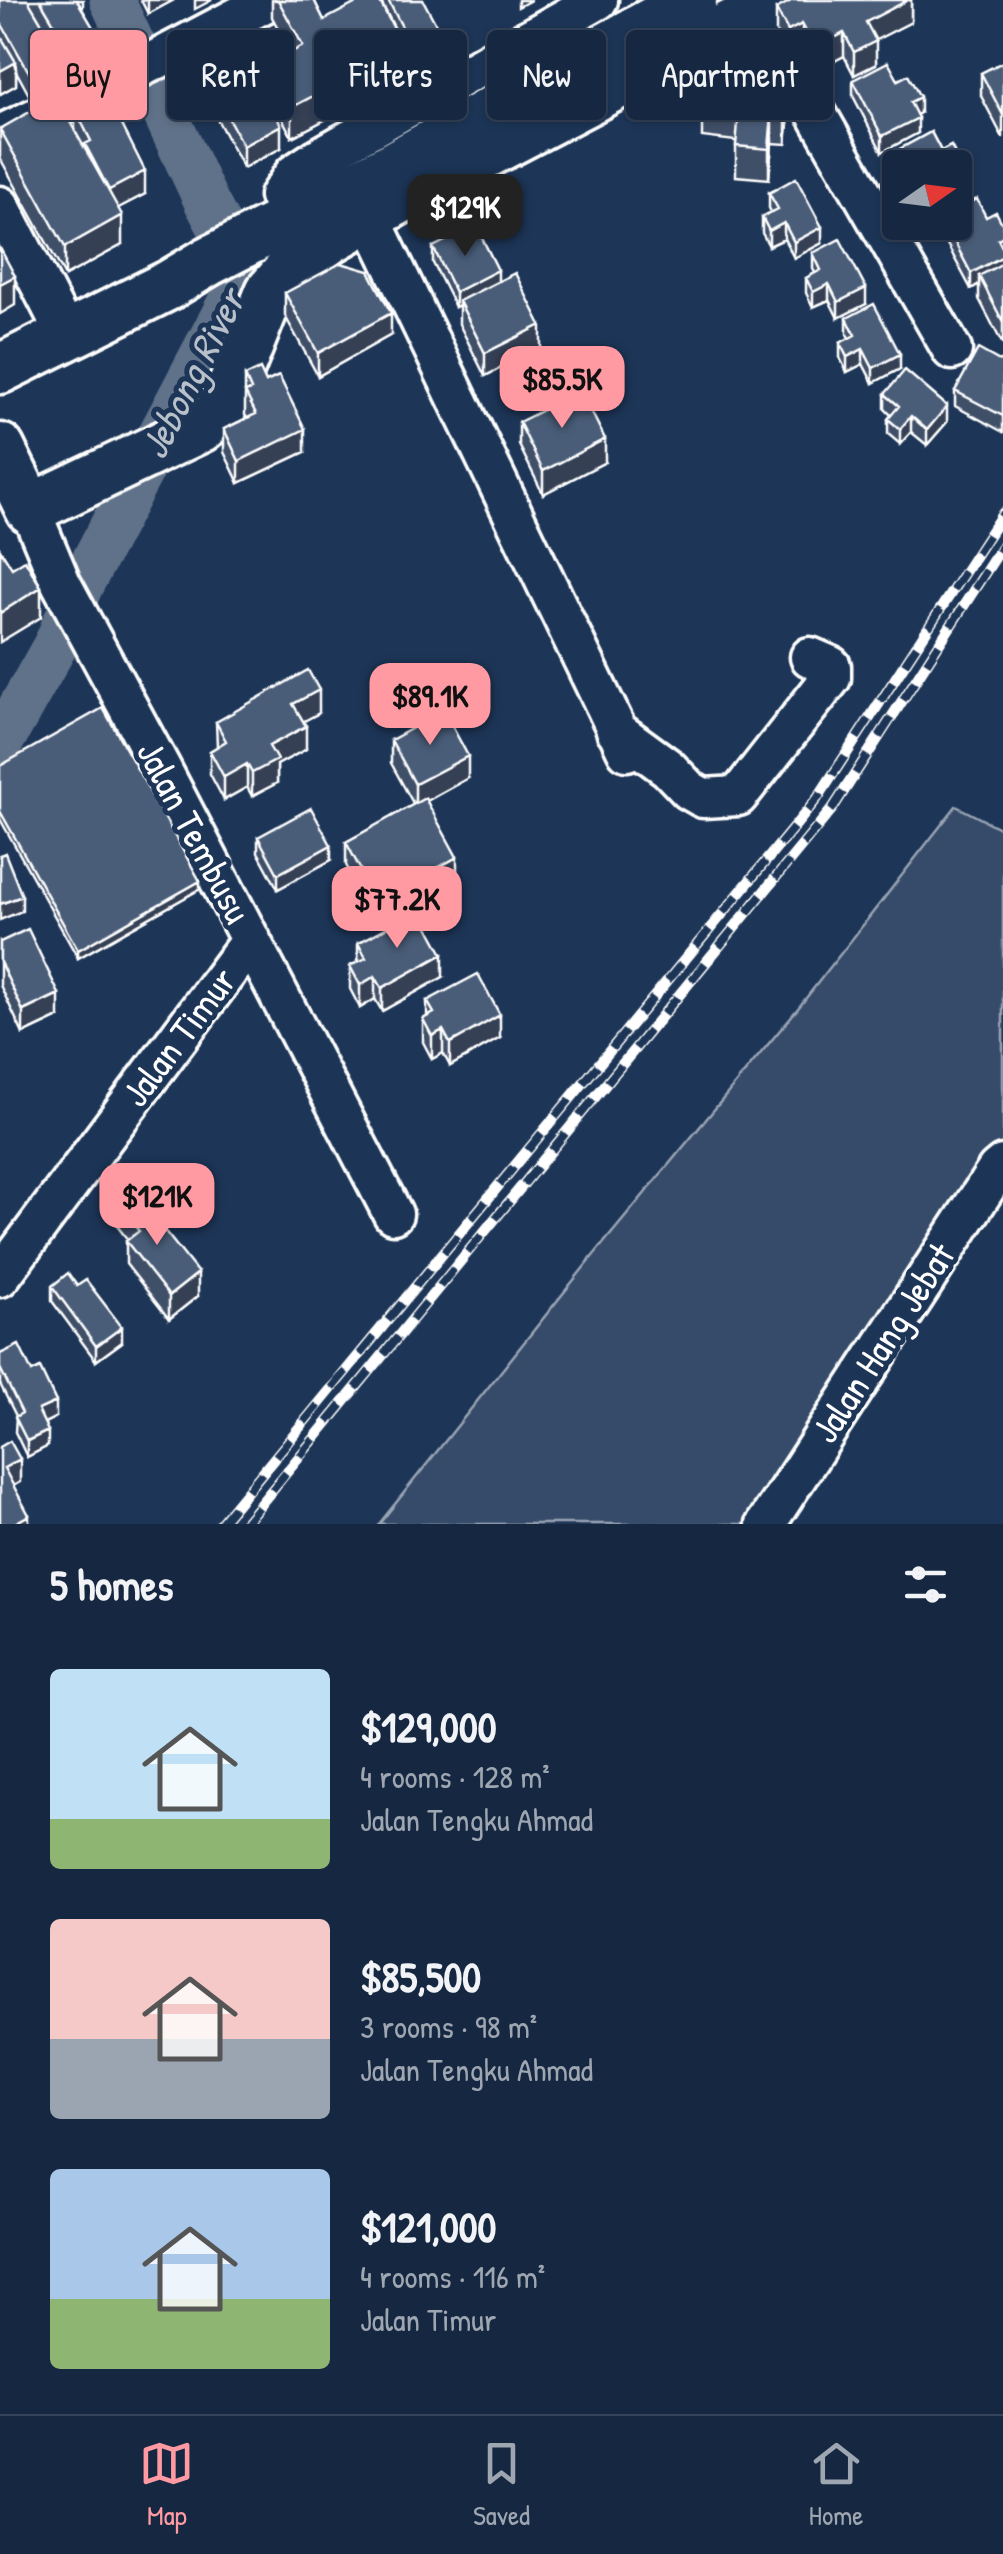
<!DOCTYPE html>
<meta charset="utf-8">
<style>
:root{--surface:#162841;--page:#23344c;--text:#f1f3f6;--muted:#9ea6b1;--line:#35445a;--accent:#ff9aa2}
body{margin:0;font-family:"Patrick Hand",sans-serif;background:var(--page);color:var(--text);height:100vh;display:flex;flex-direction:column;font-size:38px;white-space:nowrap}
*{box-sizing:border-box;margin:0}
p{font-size:32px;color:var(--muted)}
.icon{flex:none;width:55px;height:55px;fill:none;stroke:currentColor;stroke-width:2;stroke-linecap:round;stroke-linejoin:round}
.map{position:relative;height:1524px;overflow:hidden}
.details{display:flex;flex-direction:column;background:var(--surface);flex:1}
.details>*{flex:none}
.banner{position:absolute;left:30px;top:30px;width:945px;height:90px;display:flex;gap:20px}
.needle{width:65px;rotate:76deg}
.tools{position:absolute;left:882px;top:150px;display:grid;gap:20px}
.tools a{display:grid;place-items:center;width:90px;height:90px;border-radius:10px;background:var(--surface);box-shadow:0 2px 8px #0004,0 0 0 2px var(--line);font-size:50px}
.price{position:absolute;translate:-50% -85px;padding:0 22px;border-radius:20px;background:var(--accent);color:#111;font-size:32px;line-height:65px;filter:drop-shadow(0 2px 5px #0008)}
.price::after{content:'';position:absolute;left:50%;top:60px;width:30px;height:22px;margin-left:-15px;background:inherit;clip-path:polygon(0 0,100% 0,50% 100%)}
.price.selected{background:#222;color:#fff}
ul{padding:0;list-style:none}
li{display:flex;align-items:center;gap:30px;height:250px;padding:0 50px}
li span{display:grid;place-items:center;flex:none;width:280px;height:200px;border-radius:10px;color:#555}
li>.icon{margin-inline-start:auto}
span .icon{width:120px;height:120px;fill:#fffc;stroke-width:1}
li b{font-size:42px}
h2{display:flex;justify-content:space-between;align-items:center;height:120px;padding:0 50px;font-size:42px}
.chip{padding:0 35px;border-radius:10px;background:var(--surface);box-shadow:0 2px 8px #0004,0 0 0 2px var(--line);font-size:35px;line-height:90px}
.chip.selected{background:var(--accent);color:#111}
.dock{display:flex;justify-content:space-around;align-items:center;height:140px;border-top:2px solid var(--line);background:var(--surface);font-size:28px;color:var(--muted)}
.dock a{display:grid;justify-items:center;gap:5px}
.dock .selected{color:var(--accent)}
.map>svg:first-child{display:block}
.green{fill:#364b69;stroke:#9aa5b4;stroke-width:2.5}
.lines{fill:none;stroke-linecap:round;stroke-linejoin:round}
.river{stroke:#617289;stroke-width:45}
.minor-casing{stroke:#fff;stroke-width:45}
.major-casing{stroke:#fff;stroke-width:55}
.minor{stroke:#1d3557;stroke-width:38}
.major{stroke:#1d3557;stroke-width:48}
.rail-casing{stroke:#fff;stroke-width:11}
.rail{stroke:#1d3557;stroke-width:8;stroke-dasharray:22;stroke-linecap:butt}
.wall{fill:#405068;stroke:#fff;stroke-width:2.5}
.shaded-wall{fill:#344155;stroke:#fff;stroke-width:2.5}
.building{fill:#4a5d79;stroke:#fff;stroke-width:2.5}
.labels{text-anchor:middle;stroke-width:10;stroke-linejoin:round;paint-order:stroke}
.street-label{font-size:38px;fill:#fff;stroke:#1d3557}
.water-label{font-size:40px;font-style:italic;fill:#b8c0ca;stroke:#1d3557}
</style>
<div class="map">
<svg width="1003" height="1524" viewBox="0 0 1003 1524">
<rect width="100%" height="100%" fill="#1d3557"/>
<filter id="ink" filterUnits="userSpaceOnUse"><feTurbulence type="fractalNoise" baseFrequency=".01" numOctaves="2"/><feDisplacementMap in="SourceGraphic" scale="20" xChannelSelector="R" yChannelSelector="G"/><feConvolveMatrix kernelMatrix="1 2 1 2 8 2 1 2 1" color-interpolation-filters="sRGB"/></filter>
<g filter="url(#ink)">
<!-- green -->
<path class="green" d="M956,806L1003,830V1151L762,1524H379L593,1256L799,1007Z"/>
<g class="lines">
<!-- river -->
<path class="river" d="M0,744L56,644L81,585L245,274L207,203L112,0"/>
<!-- minor casing -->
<g class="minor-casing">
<path id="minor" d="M758,11L952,350
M0,135L156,60L270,0
M279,196L294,174L318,158L598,0
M0,206L55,313L66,338
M370,217L627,751
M30,509L61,583L162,770L393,1214
M616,730L668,768L689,790L703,798L738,796L831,678V666L810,657
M0,1277L251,940
M766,1524L997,1170L1003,1165"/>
</g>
<!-- major casing -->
<g class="major-casing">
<path id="major" d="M0,369L169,285L209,261L389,168L692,0
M0,448L30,509L200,428L215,416L227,400L270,292L294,265L330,239L416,190L779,0"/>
</g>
<!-- minor -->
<use href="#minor" class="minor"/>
<!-- major -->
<use href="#major" class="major"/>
<!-- rail casing -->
<g class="rail-casing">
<path id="rail" d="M220,1524L817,799L1003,513
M244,1524L833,808L1003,545"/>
</g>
<!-- rail -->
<use href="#rail" class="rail"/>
</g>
<!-- wall -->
<path class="wall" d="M0,0H83V7L81,8L94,52L67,68L65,65V86L34,104L16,71V85L0,94Z
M141,0H174L148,14Z
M272,0H314L324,20L404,78L292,137L269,94V64L291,53L272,17Z
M380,0H423L439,45L411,60Z
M911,0V22L875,40L876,64L854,75L844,56L815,71L802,46L788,54L776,32V9Z
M1003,62V138L981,96V73Z
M200,64L281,148L243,168L200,87Z
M769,72L790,103L786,144L772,143L769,179L736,176V141L702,137V108Z
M853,80H898L920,113L916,115L918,133L882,152L853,96Z
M75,109L145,194L118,208L122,245L65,276L0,158V128L75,131Z
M931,132L941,151L951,146L962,168V183L959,185L960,188V204L955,207V168H900V175L896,167V151Z
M769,193L822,243L794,258L784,239L769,246L762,233V217L771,212L769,208Z
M986,217L1003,225V345L979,299V284L971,289L941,233V222H955Z
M433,247L498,282L541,348L485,376L459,324V305L455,307L433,263Z
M813,253L866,304L838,318L829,300L813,307L806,293V278L815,273L813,269Z
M285,293L391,335L318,376L285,316Z
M847,318L900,369L873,383L863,364L847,372L840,358V343L849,338L847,334Z
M1003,363V432L955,406V391Z
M245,376L305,452L239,483L224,452V429L247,418L245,415Z
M885,394L947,422L927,445L911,432L900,444L888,434V419L891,415L885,409Z
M519,422L605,462L543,494L519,445Z
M319,713L303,721L306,749L277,765V783L252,796L247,787L224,800L210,774V751L217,747L216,722Z
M391,740L468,778L427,801L457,880L377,924L346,865V842L414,805L391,763Z
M0,766L200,889L78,958L0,819Z
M258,837L331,860L278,889L258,852Z
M0,942L59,1017L23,1034L0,985Z
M358,943L443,977L382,1011L375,999L360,1008L350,989V966L358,962Z
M427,1001L500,1038L450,1066L443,1053L432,1059L423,1042V1019L427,1017Z
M118,1205L198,1296L169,1319L126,1264V1241L128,1240L118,1227Z
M52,1286H77L122,1342L96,1361L52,1301Z
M0,1354L56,1417L45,1423L48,1446L27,1457L15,1432L16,1416L0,1384Z"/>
<!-- shaded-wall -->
<path class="shaded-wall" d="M148,0H174L148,14Z
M195,0H212L195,9Z
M518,0H531L518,7Z
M908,0H911V22L866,45V22Z
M802,24V46L788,54V31Z
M94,29V52L67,68V45Z
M439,30V45L411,60V44Z
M844,33V56L815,71V48Z
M876,41V64L854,75V52Z
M404,48V78L292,137V107Z
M16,62V85L0,94V71Z
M65,63V86L34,104V81Z
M790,74V103L786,144V114Z
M920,97V113L910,118V102Z
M772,113V143L769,179V149Z
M918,118V133L882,152V136Z
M281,125V148L243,168V146Z
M962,168V183L955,187V172Z
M145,171V194L109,213V190Z
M960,188V204L955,207V191Z
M122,215V245L65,276V247Z
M784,223V239L769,246V231Z
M822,227V243L794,258V242Z
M1003,256V271L979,276V284L971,289V273Z
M498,270V286L459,301V305L455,307V292Z
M15,276V305L0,314V284Z
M829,284V300L813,307V292Z
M866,288V304L838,318V302Z
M391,313V335L318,376V353Z
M541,325V348L485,376V353Z
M863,349V364L847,372V357Z
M900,354V369L873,383V368Z
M947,406V422L927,445V430Z
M911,416V432L900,444V429Z
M305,429V452L239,483V461Z
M605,439V462L543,494V471Z
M41,587V617L0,642V613Z
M319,690V713L293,727V704Z
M306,726V749L277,765V783L252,796V773L269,746Z
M468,756V778L415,807V784Z
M247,764V787L224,800V777Z
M331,845V860L278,889V874Z
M457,857V880L377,924V901Z
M200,881V889L78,958V950Z
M22,896V911L0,920V904Z
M443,954V977L382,1011V988Z
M375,976V999L360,1008V985Z
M59,994V1017L23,1034V1011Z
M500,1015V1038L450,1066V1043Z
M443,1030V1053L432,1059V1036Z
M198,1273V1296L169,1319V1296Z
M122,1327V1342L96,1361V1346Z
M56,1402V1417L38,1426V1410Z
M48,1431V1446L27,1457V1441Z
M20,1459V1482L4,1491V1468Z
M29,1515V1524H13Z"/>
<!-- building -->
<path class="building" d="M0,0H28L65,63L34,81L0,21Z
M40,0H77L94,29L67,45Z
M278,0H314L324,20L362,0H379L404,48L292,107L269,64L303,46Z
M388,0H423L439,30L411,44Z
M793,0H908L866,22L876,41L854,52L844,33L815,48L802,24L788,31L776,9Z
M0,35L16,62L0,71Z
M708,40L769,46L767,71L790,74L786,114L772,113L769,149L736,146L739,111L702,108Z
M239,44L281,125L243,146L200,64Z
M888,62L898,80L908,75L920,97L910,102L918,118L882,136L853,80Z
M1003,62V115L981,73Z
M106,93L145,171L109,190L85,144L91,141L75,109Z
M56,97L122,215L65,247L0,129Z
M931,132L941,151L951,146L962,168L955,172V168H904L896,151Z
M796,178L822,227L794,242L784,223L769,231L762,217L778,209L769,193Z
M955,178L960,188L955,191Z
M977,199L986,217L996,212L1003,225V236L998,239L1003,249V256L971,273L944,222H955V210Z
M476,226L498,270L455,292L433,247Z
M840,239L866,288L838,302L829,284L813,292L806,278L821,270L813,253Z
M0,248L15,276L0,284Z
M341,263L369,271L391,313L318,353L285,293Z
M1003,263V322L979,276Z
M515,273L541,325L485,353L459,301Z
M874,304L900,354L873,368L863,349L847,357L840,343L855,335L847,318Z
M978,349L1003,363V416L955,391Z
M260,369L266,382L279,376L305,429L239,461L224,429L256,414L245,392L251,390L245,376Z
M905,370L947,406L927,430L911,416L900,429L888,419L899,406L885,394Z
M581,391L605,439L543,471L519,422Z
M0,549L12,568L25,560L41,587L0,613Z
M308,670L319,690L293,704L306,726L269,746L277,760L252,773L247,764L224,777L210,751L226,741L216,722Z
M103,708L200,881L78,950L0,811V766Z
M444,711L468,756L415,784L391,740Z
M425,798L457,857L377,901L346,842Z
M311,808L331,845L278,874L258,837Z
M5,853L22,896L0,904V855Z
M419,910L443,954L382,988L375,976L360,985L350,966L366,958L358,943Z
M28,929L59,994L23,1011L0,962V942Z
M478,974L500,1015L450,1043L443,1030L432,1036L423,1019L434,1013L427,1001Z
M134,1192L198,1273L169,1296L126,1241L139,1231L118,1205Z
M68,1273L77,1286L86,1280L122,1327L96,1346L52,1286Z
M19,1345L32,1372L40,1368L56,1402L38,1410L48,1431L27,1441L15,1417L22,1413L0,1368V1354Z
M10,1441L20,1459L4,1468L29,1515L13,1524H0V1447Z"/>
</g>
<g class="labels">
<!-- street labels -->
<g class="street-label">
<text transform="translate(194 832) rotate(62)" y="13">Jalan Tembusu</text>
<text transform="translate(179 1037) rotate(-53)" y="13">Jalan Timur</text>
<text transform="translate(883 1343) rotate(-57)" y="13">Jalan Hang Jebat</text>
</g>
<!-- water labels -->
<g class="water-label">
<text transform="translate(192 374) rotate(-63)" y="14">Jebong River</text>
</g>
</g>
</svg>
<div class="tools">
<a><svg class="needle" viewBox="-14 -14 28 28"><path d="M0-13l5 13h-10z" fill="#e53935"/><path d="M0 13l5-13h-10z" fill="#9ea6b1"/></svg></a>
</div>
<b class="price selected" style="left:465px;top:259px">$129K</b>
<b class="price" style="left:562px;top:431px">$85.5K</b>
<b class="price" style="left:430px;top:748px">$89.1K</b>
<b class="price" style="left:397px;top:951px">$77.2K</b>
<b class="price" style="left:157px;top:1248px">$121K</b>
<div class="banner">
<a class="chip selected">Buy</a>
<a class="chip">Rent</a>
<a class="chip">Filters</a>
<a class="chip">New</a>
<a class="chip">Apartment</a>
</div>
</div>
<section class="details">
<h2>5 homes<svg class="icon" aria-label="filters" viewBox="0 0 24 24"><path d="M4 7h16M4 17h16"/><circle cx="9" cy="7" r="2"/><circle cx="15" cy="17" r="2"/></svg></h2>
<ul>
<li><span style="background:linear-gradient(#bfe0f5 75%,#8fb573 0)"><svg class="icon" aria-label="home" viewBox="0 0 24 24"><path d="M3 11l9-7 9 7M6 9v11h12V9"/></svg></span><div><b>$129,000</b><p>4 rooms · 128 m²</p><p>Jalan Tengku Ahmad</p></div></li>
<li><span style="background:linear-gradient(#f6c9c9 60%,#9aa5b1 0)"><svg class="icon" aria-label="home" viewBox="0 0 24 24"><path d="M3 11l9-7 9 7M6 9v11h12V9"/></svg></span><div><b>$85,500</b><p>3 rooms · 98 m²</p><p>Jalan Tengku Ahmad</p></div></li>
<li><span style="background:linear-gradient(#a9c7e8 65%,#8fb573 0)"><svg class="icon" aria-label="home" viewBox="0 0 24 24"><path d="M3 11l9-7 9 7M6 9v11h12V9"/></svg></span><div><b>$121,000</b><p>4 rooms · 116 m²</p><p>Jalan Timur</p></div></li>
</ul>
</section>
<nav class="dock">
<a class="selected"><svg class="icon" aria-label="map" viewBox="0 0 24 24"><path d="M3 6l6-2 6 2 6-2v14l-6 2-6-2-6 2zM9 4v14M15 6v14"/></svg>Map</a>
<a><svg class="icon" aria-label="saved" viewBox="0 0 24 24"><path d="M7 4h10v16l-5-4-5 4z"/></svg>Saved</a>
<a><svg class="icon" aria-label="home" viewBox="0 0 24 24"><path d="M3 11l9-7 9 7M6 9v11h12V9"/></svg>Home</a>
</nav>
